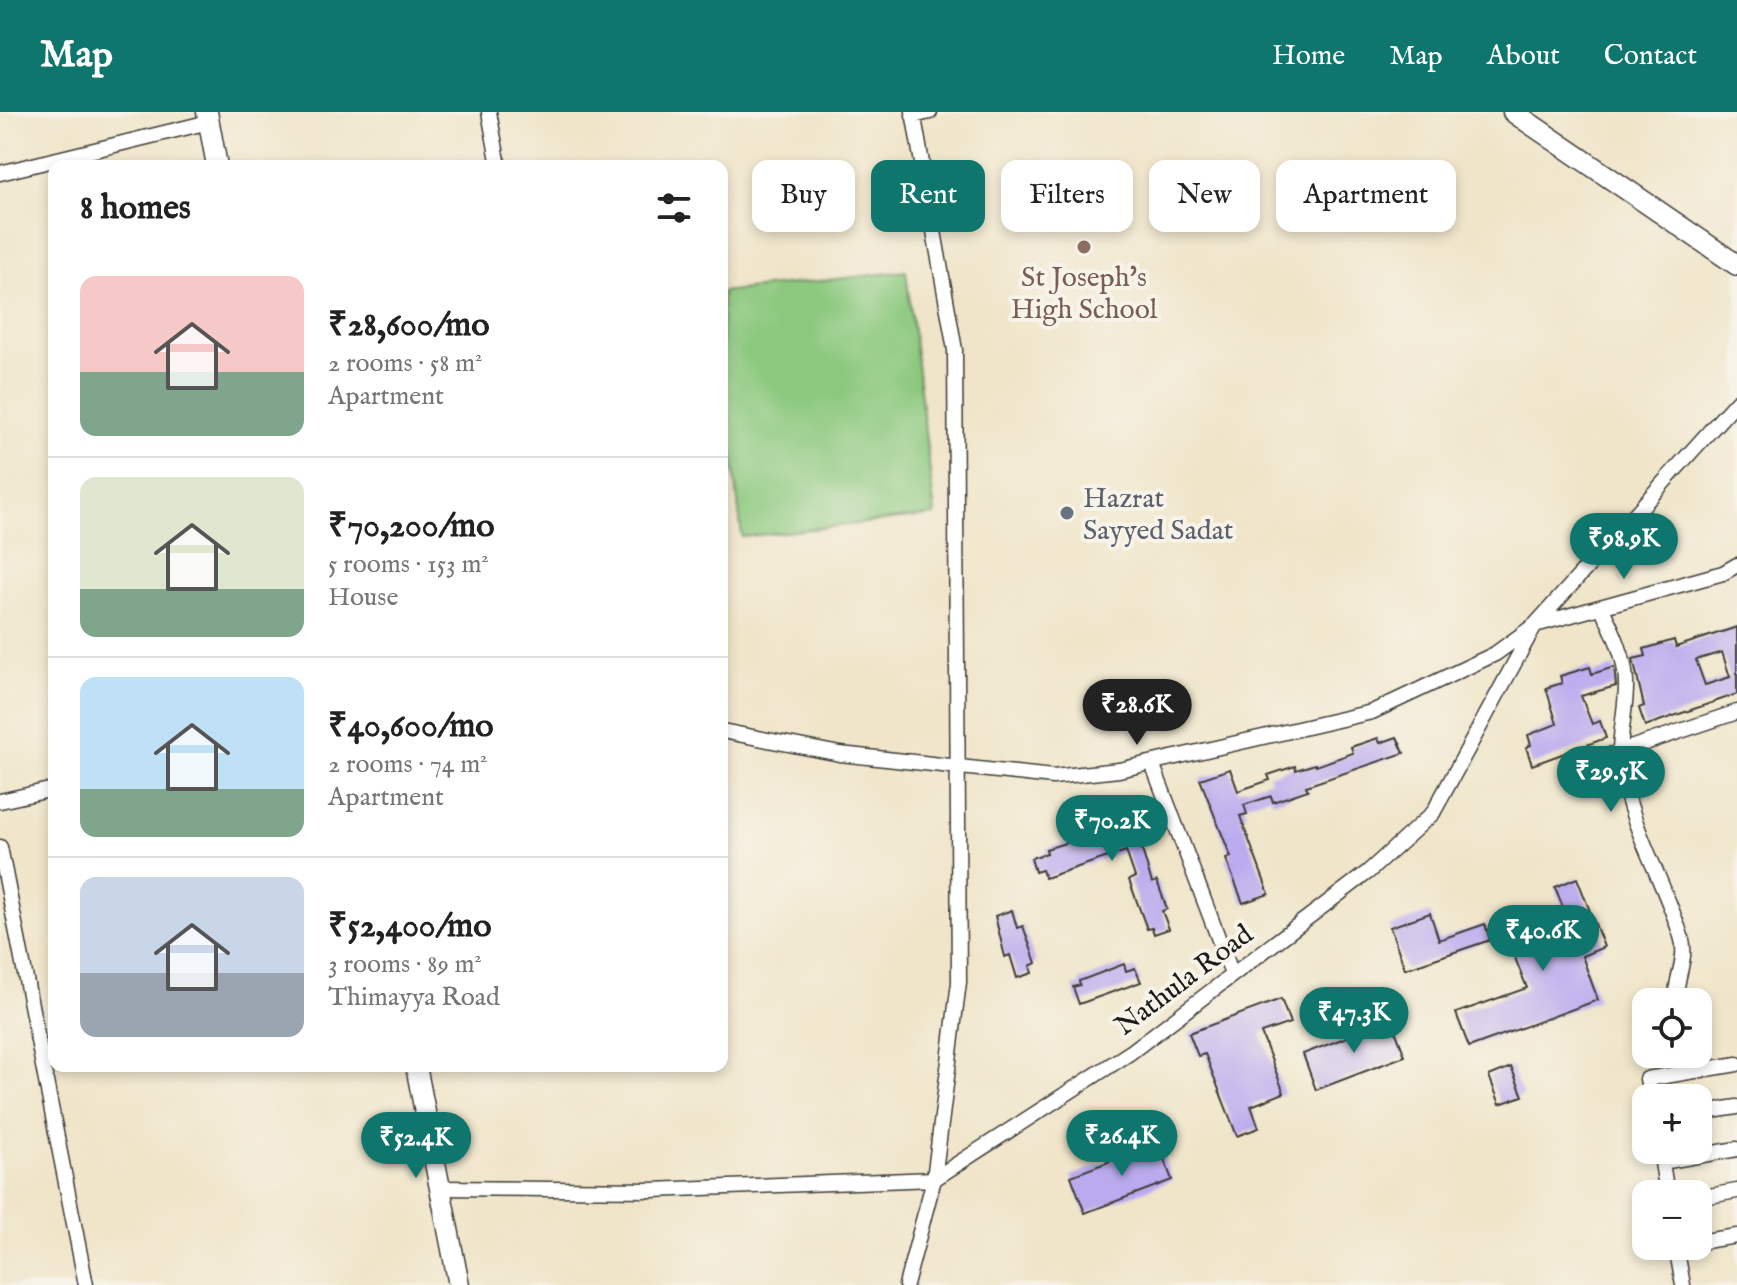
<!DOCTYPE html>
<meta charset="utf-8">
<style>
:root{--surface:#fff;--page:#f6f6f6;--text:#222;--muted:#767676;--line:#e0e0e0;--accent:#0f766e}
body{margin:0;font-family:"IM FELL English",serif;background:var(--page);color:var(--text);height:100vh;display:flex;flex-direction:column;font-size:30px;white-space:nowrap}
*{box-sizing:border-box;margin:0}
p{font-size:26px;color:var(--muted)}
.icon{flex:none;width:44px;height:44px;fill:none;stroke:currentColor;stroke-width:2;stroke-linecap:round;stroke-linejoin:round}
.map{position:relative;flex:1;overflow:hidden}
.sheet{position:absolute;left:48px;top:48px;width:680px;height:912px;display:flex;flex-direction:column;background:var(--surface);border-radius:16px;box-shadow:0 4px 12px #0003}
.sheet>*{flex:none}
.top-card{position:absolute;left:752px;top:48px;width:760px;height:72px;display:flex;gap:16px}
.fabs{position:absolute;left:1632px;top:876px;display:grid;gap:16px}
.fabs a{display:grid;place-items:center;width:80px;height:80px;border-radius:16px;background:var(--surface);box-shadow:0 4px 12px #0003;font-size:40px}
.price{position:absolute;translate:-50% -68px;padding:0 18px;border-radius:28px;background:var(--accent);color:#fff;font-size:26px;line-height:52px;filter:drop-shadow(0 2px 4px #0008)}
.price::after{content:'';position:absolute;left:50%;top:48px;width:24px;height:18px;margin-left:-12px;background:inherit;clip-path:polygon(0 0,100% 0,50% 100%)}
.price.current{background:#222;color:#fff}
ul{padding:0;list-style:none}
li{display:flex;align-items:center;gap:24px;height:200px;padding:0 32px}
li+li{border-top:2px solid var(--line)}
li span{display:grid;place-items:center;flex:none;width:224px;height:160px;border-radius:16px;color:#555}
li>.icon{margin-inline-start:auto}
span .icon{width:96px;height:96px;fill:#fffc;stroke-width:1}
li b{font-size:34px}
h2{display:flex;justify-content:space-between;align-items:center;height:96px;padding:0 32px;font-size:34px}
.chip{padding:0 28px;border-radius:16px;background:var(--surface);box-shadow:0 4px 12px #0003;font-size:28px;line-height:72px}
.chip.current{background:var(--accent);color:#fff}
header{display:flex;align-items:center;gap:48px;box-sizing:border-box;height:112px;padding:0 40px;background:var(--accent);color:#fff}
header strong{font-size:38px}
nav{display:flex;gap:44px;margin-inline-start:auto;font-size:28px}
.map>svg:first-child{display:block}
.pitch{fill:#8cc97f;stroke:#54724e;stroke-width:2}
.building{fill:#bbabee;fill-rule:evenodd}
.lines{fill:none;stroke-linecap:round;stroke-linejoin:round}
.street-casing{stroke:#3c3a36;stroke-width:17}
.secondary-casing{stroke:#3c3a36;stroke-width:23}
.street{stroke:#fff;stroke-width:14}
.secondary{stroke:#fff;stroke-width:20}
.education-dot{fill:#8d6e63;stroke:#f7f3e8;stroke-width:3}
.worship-dot{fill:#6b7280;stroke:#f7f3e8;stroke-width:3}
.labels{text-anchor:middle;stroke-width:8;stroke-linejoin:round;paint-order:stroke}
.education-label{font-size:28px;fill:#785e54;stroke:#f7f3e8}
.worship-label{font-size:28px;fill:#5b616d;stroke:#f7f3e8;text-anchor:start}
.street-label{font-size:28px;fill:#1c1c1c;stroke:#f7f3e8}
</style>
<header>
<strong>Map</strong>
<nav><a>Home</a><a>Map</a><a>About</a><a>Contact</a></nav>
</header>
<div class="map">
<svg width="1737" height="1173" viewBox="0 0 1737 1173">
<rect width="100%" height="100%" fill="#f7f3e8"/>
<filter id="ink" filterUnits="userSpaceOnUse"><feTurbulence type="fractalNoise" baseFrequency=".0125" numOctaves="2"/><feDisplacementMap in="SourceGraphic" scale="16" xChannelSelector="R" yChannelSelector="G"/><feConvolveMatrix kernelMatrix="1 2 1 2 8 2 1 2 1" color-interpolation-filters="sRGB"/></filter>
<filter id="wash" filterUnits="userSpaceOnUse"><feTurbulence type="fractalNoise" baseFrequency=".006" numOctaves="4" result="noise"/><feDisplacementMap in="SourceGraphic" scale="32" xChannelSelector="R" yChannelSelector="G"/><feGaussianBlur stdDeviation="1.8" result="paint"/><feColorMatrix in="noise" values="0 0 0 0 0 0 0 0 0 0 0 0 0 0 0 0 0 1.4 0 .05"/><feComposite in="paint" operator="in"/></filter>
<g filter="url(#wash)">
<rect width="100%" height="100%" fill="#f0e5c9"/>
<!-- pitch -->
<path class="pitch" d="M906,159L935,403L742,425L722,255V180Z"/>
<g id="blocks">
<!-- building -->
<path class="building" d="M1737,515V582L1645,614L1639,596L1644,594L1633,547L1646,544L1644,537L1674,528L1676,535ZM1722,540L1730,565L1705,573L1696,548Z
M1590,555L1592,562L1614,555L1616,574L1581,584L1592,612L1600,609L1606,626L1532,653L1526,635L1531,633L1528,623L1557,612L1546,576L1562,571L1560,564Z
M1397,625L1404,641L1306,674L1308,678L1273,690L1271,684L1244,693L1247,702L1240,704L1269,782L1243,791L1226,747L1231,745L1200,667L1230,657L1238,679L1270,668L1268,663L1295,654L1296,658L1315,652L1316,654L1353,641L1351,635L1378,626L1380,631Z
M1128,691L1152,771L1157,769L1167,797L1162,799L1169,817L1154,822L1152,816L1147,817L1129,768L1135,765L1126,739L1045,766L1042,758L1035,760L1031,746L1047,741L1046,737L1075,728L1076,733L1110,722L1103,700Z
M1577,766L1604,835L1582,844L1598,888L1469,935L1456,901L1527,876L1507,826L1566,803L1555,775Z
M1012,798L1017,816L1023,814L1036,851L1030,854L1032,861L1017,866L1010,843L1005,845L995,804Z
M1430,801L1439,828L1485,812L1490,828L1405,857L1390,815Z
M1124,852L1126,859L1135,856L1141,870L1079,892L1073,875L1080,873L1079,869Z
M1281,887L1290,911L1261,921L1284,981L1251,994L1259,1016L1237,1024L1205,942L1198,944L1189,921Z
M1391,908L1405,944L1316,978L1303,942Z
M1511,955L1523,984L1500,992L1489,964Z
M1158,1031L1172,1068L1085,1101L1071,1064Z"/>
</g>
</g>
<g filter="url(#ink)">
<use href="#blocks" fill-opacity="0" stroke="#3c3a36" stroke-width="2"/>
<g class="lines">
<!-- street casing -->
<g class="street-casing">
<path id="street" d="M489,0L499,54
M913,4L930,0
M0,61L209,10
M1601,495C1613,518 1625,544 1626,570C1627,598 1617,628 1621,656C1631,716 1663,767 1681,824C1689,848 1673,868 1677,890
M722,619L840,642L1053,665L1119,658L1372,600L1495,542L1535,513L1723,461L1737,453
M1152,651L1232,862
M1574,655L1737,600
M0,689L54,677
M0,735L86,1173
M1686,942L1689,960L1737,952
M1651,986L1647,967L1689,960
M1698,1001L1737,995
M1660,1038L1667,1082
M1662,1050L1737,1037
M440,1076L652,1078L934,1067L1131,940L1368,760L1433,701L1535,513L1737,289
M1698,1086L1737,1079
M1698,1130L1737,1124
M1676,1134L1683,1173
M906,1173L934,1067L959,870L955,238L913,0"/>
</g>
<!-- secondary casing -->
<g class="secondary-casing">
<path id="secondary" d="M207,0L217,54
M1513,0L1737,153
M416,954L459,1173"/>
</g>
<!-- street -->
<use href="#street" class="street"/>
<!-- secondary -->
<use href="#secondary" class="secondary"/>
</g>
</g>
<!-- markers -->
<circle class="education-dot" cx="1084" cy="135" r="8"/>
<circle class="worship-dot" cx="1067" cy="401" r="8"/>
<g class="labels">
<!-- education labels -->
<g class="education-label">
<text x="1084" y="174">St Joseph's<tspan x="1084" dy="32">High School</tspan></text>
</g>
<!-- worship labels -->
<g class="worship-label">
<text x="1083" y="395">Hazrat<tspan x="1083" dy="32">Sayyed Sadat</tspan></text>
</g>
<!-- street labels -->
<g class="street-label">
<text transform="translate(1183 867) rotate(-37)" y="10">Nathula Road</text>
</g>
</g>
</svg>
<div class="fabs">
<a><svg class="icon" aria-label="locate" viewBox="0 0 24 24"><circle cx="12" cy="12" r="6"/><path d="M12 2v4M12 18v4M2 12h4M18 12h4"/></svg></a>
<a>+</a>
<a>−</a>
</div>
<b class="price" style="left:1624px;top:469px">₹98.9K</b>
<b class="price current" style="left:1137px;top:635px">₹28.6K</b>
<b class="price" style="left:1611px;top:702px">₹29.5K</b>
<b class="price" style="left:1112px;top:751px">₹70.2K</b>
<b class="price" style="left:1543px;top:861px">₹40.6K</b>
<b class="price" style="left:1354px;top:943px">₹47.3K</b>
<b class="price" style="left:1122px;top:1066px">₹26.4K</b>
<b class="price" style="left:416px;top:1068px">₹52.4K</b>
<div class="top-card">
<a class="chip">Buy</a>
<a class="chip current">Rent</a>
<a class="chip">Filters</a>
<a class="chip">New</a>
<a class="chip">Apartment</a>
</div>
<section class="sheet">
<h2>8 homes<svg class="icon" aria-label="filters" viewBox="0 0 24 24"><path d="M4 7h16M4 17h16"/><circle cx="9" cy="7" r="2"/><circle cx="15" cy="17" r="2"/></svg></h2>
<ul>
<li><span style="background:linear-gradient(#f6c9c9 60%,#7fa58c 0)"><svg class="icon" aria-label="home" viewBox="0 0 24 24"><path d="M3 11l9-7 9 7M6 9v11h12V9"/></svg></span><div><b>₹28,600/mo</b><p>2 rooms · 58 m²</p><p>Apartment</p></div></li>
<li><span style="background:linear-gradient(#dfe7d0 70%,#7fa58c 0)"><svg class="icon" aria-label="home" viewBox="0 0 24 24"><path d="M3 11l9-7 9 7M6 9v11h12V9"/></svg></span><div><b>₹70,200/mo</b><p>5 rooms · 153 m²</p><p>House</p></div></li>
<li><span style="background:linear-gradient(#bfe0f5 70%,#7fa58c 0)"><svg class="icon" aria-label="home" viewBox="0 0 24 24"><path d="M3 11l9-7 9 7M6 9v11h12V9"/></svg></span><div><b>₹40,600/mo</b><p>2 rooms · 74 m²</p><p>Apartment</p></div></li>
<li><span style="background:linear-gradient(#c9d6e8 60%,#9aa5b1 0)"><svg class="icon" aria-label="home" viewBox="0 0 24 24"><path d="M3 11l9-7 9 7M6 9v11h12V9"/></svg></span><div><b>₹52,400/mo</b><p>3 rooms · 89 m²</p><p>Thimayya Road</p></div></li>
</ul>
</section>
</div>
